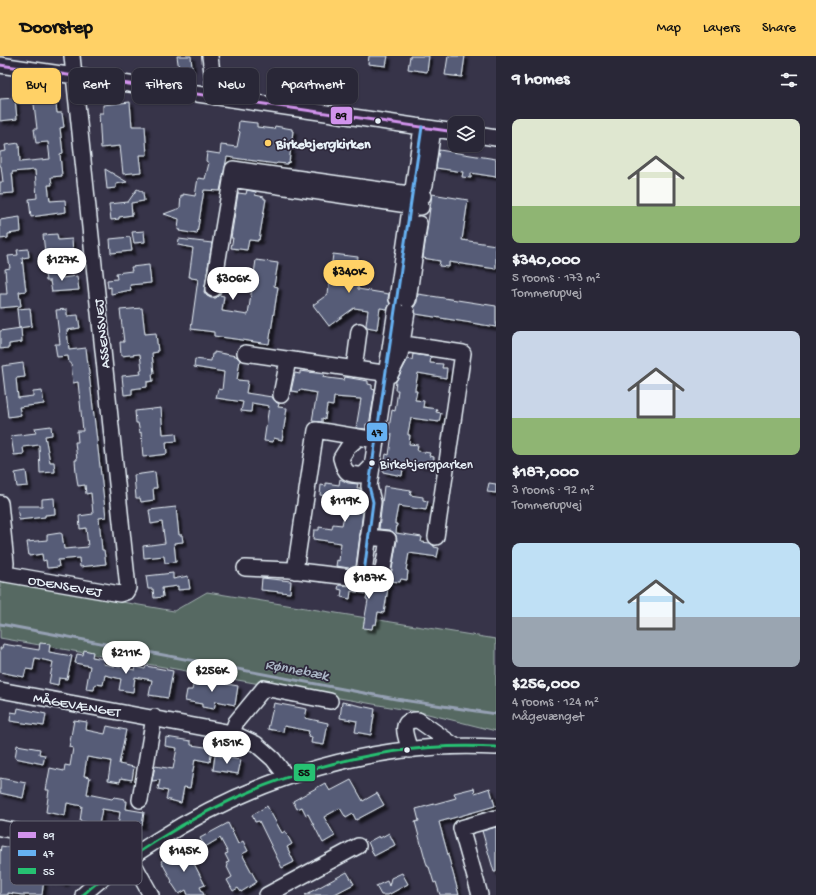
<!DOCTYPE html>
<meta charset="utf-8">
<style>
:root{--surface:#292737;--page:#312f3f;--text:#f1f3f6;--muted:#a5a5ad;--line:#454452;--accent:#ffd166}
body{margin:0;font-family:"Gochi Hand",sans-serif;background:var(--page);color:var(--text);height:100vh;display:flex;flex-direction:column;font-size:15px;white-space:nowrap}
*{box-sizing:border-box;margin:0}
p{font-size:13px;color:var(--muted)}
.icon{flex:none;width:22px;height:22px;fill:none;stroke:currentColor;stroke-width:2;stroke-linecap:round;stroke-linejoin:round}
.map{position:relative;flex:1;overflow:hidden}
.details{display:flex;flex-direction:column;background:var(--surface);width:320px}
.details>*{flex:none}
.guide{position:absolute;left:12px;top:12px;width:380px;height:36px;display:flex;gap:8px}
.fabs{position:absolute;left:448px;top:60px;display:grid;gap:8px}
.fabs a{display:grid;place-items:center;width:36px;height:36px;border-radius:8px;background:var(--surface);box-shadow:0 1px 3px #0004,0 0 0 1px var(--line);font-size:20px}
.price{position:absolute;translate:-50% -34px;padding:0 9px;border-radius:14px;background:#fff;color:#222;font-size:13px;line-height:26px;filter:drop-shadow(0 1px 2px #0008)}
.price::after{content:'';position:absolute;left:50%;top:24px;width:12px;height:9px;margin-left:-6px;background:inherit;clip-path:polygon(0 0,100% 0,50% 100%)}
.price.on{background:var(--accent);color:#111}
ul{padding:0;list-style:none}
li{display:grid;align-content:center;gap:8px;height:212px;padding:0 16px}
li span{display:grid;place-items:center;height:124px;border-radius:8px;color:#555}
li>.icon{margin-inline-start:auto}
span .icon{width:72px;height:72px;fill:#fffc;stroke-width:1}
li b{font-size:17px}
h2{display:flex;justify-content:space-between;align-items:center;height:48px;padding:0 16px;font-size:17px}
.chip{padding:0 14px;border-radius:8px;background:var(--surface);box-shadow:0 1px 3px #0004,0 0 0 1px var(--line);font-size:14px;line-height:36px}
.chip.on{background:var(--accent);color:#111}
header{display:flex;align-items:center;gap:24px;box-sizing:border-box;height:56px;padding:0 20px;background:var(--accent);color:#111}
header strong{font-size:19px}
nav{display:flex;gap:22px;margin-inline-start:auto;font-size:14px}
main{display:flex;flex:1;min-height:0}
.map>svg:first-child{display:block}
.green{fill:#566962;stroke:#9fadad}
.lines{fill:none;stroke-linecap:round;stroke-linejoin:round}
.stream{stroke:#96a1b4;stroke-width:3}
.building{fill:#565b77;stroke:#e8f1f8;filter:url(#shadow)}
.minor-casing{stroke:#e8f1f8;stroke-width:18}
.minor{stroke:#2f2a3d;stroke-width:15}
.bus-1-casing{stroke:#2f2a3d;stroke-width:6}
.bus-2-casing{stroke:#2f2a3d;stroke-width:6}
.bus-3-casing{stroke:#2f2a3d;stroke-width:6}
.bus-1{stroke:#d193ec;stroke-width:3}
.bus-2{stroke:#66b1f2;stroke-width:3}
.bus-3{stroke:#26c172;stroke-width:3}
.bus-dot{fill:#e8f1f8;stroke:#2f2a3d;stroke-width:1.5}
.poi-dot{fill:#ffd166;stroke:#2f2a3d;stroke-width:1.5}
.labels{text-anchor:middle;stroke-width:3.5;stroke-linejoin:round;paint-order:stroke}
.bus-label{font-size:13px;fill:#e8f1f8;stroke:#2f2a3d;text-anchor:start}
.poi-label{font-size:14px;font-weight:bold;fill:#e8f1f8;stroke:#2f2a3d;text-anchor:start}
.street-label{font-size:14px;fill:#e8f1f8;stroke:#2f2a3d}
.water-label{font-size:15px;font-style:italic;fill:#aab5c5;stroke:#2f2a3d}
.key{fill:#2f2a3d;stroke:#666675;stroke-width:1}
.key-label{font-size:11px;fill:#e8f1f8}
.line-badge{stroke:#2f2a3d;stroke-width:1.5}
.pale-badge-label{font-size:11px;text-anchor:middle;font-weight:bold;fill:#111}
</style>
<header>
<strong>Doorstep</strong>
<nav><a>Map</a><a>Layers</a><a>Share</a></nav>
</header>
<main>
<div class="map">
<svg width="496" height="839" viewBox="0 0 496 839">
<defs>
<filter id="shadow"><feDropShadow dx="3.5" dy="3.5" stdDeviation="1" flood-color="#0009"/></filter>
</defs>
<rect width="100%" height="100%" fill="#373449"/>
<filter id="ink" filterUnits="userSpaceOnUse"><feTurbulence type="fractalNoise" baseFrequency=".025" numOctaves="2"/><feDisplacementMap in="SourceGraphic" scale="8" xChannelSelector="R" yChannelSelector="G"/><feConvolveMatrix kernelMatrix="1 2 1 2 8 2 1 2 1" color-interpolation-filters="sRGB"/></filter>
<g filter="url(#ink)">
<!-- green -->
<path class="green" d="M0,525L174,555L207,536L496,583V675L424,657L0,582Z"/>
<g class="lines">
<!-- stream -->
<path class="stream" d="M0,568L396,643L496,658"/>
</g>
<!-- building -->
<path class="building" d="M177,0H191L192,12L179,14Z
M369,0H388L386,10L368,8Z
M410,0H429L427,16L408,13Z
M448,0H465L462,21L445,19Z
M55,39L57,57H62L64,71L60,72L63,97L60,98L62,120L51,121L52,129H48L50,145L65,144L66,156L31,161L29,143L37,142L35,114L12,116L14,137L0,138V126H3L1,110H0V96L6,95L5,89L19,87L20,106L50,103L48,86L36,87L34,73H37L33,40Z
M15,42L17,63L0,65V43Z
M130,46L132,70H145L147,99H139L141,116L123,118L120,90L101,92L99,57H103V49Z
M239,65L257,67V71L274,73L275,70L292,73V75H293L289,107L288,106L287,108L277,107L276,108L227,101L220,135L204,134L197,178L179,175L180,174H178L179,163L164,158L180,152L181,139L183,140V138L195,140L198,122L205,123L209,107L206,105L207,96L220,98L221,89L237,91L240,76L238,74Z
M439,94L496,103V121L471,117V122L462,121L463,116L436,112Z
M105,113L127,126L116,128V132L107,133Z
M137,133L143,136L144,145L131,147L132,159L119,161V163L111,164L109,148L128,146Z
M247,134L256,136L255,139L264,141V143H266L259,184L258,183V185L249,184L247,194L231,192L233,182H231L238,137L246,138Z
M432,138L468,144L462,184L496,189V213L449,206V211L439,210L440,205L423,202Z
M20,161L21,176L8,178V182L0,183V164Z
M144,175L145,186L134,187L132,176Z
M57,178L58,184L72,183L73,196L51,198V194L45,196L43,179Z
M130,181L132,195L111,197L110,183Z
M179,183L212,187L204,236L207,240L211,242H216L219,239L224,240L222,255L248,259L256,204L278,207L274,230L278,231L269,288L214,280V276L191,273L198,223L191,222V221H189L193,192L178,189Z
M28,193L29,201L22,202L26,235L19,236L21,250L0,252V238H7L5,213L10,212L8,200L18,199L17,194Z
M333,198L358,201L355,225V228H358V233L389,238L388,242L390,248L387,253L380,252L377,273L367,271L366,269L368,254L354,252L329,270L313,249L328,238Z
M149,209L151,227L130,229L131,234L111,238V231L108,232L107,224L117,223L116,217L132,215L131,211Z
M62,215V222L77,220L79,234L52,236L50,225H46L45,217Z
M418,238L496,250V271L416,258L414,251L417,246Z
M30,252L32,270L19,272L17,253Z
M142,252L145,278L156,277L158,296L152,297L154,318H152L153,325L147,326V331L132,333V338L124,339L122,320L141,318L140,314H142L140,298L121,300L120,286H124L120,254Z
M67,253V260L78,259L80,272L67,274L69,294L86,292L106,461L99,462L102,494H104L106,508L80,511L79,502L58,504L59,511L47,512L46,504L43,505L42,498L29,500L27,486L47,484V479L60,477L62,478L64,493L88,491L86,472L80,473L79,460L93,458L91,437L86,438L85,429L78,430L76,417L75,404H77L75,386H78L77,375H83L78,326L73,327L71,307H69L68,300L57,301L55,288H60L56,254Z
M21,272L22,286L9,288V292L0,293V275Z
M214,296L236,300L240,304L237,324L248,325L246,337L272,341L275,345L279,348L278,351L287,352L282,384L274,382L273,386L264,385L269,350L252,347L251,356L241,355L243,346L216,342L218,333L222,334L224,316L194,311L195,303L211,305L212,298H214Z
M413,298L431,301L430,307L443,308L442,312H447L446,322L418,317L415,333V335H417L415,344L424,345L423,351L437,353L436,356L441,357L439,366L411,362L408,377V379H410L409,388L418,389L417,395L430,397L429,400L434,401L433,410L404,406L402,420L383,416L386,398L389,399L392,378H388L392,354L395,355L398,334H395L396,325L408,303L412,304Z
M23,307L25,321L16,322L18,342L33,340V336L42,335L44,348L19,351L21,359L8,361L2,310Z
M300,315L324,318L323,321L328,322L344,324L345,321L368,325V328L372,329V333L375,334L369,369L366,368V373L356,372L361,343L334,341L333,350L327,349L325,363L322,362V366L312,365L317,337L301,334H299V336L291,335L295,317L300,318Z
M161,352L163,378L176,377L177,385L166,386L167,398L143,401L141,376L140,377L138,367H136L135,355Z
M51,370L52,379L45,380L50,406H54L55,416L40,417L39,389L23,391L24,398L14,399L11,380L36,377L35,372Z
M26,415L28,430L17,431L15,417Z
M155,416L157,432H153L154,444L141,446L140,442H136L134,419Z
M340,423L348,427L358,428L357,432H360L364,447L356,510L349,512L336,510L337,504L339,505L341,487L313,483L314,474H319V471L332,473L333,468L342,469L344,460H345L348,443L320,439L321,429L326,430V427L339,429Z
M489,427L496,428V437L487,436Z
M384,430L411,434L410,439L423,441V444L428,445L426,454L398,450L395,466V468H397L396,477L422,481L421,486L430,487L434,490V491L439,492L437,501L409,497L406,514L408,515L407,524L401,523L400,526L390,525L397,484L396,479L393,476L389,474L379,473Z
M54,442L55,458L45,459V461L19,464L17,450H42V443Z
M176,451L179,479H182L183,486L174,487L176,506L165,507L164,500L144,502L143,490L165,487L162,466L151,468L149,454Z
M173,517V523L188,520L190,533L178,534V530L162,532L163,541L154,542L153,533H148L146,520Z
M262,522L291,525L290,537L261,534Z
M365,526L381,529L389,526L384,557L378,556L376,569L373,568L372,573L363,572L368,544L366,543L367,538L351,535L350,543L341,541L342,534L338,533L339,529L352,530Z
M40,587L50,588L49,596L72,600L67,623L59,622L58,629L49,627L53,606L35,602L33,614L26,613L24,621L0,616V592H2L3,588L39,594Z
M84,594L93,596L92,601L104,603L103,608L135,614L136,611L145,613L146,610L173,615L168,642L149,639L152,624L135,621L133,636L119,634L121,623L105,619L103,629L95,628L94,634L86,633L90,610L75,607L77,598L83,599Z
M195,622L238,630L235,649L216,645L214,653L202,651V648L185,645L187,634H192Z
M342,646L375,653L371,679L355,676L357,665L340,662Z
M274,647L307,653L305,662L328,667L324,689L311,687L312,681L308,680L309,675L284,670L283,676L268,673Z
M18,652L46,658L44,670L10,665L11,656L17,657Z
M74,664L87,666L86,674L105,678L107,670L126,674L119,708L134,711L132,724L121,722L120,726L108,724L111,705L87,701L84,720L90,721L87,738L112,743L114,741L125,743L124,745H127L126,753L144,756L142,770L127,767V772L118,770L120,756L102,753L99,769L80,765L82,750L67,747L65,760L46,756L49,734H46L50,712L64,715L65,709L70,710L73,692L69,691Z
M166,681L191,685V689L212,692L210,706L195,703L190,732L184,731L181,747L166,743L168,735L158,733L160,724L152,725L155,710L173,713L177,692L165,690Z
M17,689L40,693L39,698L45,699L43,708L15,702Z
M215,699L241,704L238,718L213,714Z
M0,722L26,727L23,742L0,737Z
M351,724L363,745L377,737L384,749L356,764L353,758L346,762L340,752L324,761L335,780L323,787L308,758L306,759L302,751L297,753L293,745L325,727L330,735Z
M474,732L475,737L490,732L495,750L439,766L459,839H440L436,826L434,827L429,811H428L426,806L415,766L419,765L416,753L456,742L454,737Z
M267,750L282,777L285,775L292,788L287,791L294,806L282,812L259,765L255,766L252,759Z
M228,767L238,788L243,785L248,795L242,798L257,826L241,836L238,832L233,835L227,824L232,821L227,811L228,810L226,807L229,806L225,798L228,797L220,782L205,791L200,782Z
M496,771V816H494L482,775Z
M389,777L395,789L374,800L368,786L379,780L380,782Z
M1,790L25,794V797L75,807L72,822L66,821L65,827L44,823L42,839H22L8,837V839H0V798Z
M185,790L205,829L200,831L204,839H188L186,834L179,838L171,826L172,825L161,805Z
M347,816L354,828L333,839H305Z
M402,817L408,828L388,839H381L376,830L387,825L389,830L391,822Z"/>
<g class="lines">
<!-- minor casing -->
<g class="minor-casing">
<path id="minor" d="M210,0L215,41
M0,9L455,76
M477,79L496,82
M231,123L421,151
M425,129L433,73
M213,233L233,113L423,140
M397,243L422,71
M408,244L419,168
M391,286L463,297L436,481
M245,297L390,318
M354,313L359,275
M390,319L400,299L407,256
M281,339L288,304
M359,381L348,391L341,402C345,418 348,419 363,419L373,409
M0,447L6,507L5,518
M245,512L290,514L350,521L364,517L382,520L388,483L368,481
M295,515L316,374L376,384
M0,517L120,538L126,536L128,532L72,0
M364,517L373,446L369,430L396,254
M0,634L232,677L256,688L273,703L287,721
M232,677L236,666L264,632L330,645
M410,694C406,681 397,663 418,664L455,690
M140,744L154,661
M0,772L67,785L89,793L115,813
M130,801L151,839
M83,839C105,818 131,801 156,785C256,721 377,684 496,691
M267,839L358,790
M480,839L461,772L496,762"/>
</g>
<!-- minor -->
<use href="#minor" class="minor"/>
<!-- bus-1 casing -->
<g class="bus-1-casing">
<path id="bus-1" d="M0,9L455,76"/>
</g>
<!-- bus-2 casing -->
<g class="bus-2-casing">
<path id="bus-2" d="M364,517L373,446L369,430L422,71"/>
</g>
<!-- bus-3 casing -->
<g class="bus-3-casing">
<path id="bus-3" d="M83,839C105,818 131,801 156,785C256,721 377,684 496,691"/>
</g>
<!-- bus-1 -->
<use href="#bus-1" class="bus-1"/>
<!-- bus-2 -->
<use href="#bus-2" class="bus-2"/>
<!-- bus-3 -->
<use href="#bus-3" class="bus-3"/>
</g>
</g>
<!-- markers -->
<g class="bus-dot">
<circle cx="378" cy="65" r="3.5"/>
<circle cx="372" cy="407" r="3.5"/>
<circle cx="407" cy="694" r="3.5"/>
</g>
<circle class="poi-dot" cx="268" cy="87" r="4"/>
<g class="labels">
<!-- bus labels -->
<g class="bus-label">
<text x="380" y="412">Birkebjergparken</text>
</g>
<!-- poi labels -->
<g class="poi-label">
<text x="276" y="92">Birkebjergkirken</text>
</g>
<!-- street labels -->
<g class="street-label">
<text transform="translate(101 278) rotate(-96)" y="5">ASSENSVEJ</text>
<text transform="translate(65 529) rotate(10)" y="5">ODENSEVEJ</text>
<text transform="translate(77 648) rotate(10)" y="5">MÅGEVÆNGET</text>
</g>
<!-- water labels -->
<g class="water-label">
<text transform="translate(297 613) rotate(11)" y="5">Rønnebæk</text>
</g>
</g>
<!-- legend -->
<rect x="10" y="765" width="132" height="64" rx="6" class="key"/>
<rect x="18" y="776" width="18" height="6" fill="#d193ec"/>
<rect x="18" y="794" width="18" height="6" fill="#66b1f2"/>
<rect x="18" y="812" width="18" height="6" fill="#26c172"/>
<g class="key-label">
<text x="43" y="783">89</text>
<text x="43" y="801">47</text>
<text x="43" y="819">55</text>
</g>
<g class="line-badge">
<rect x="330" y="50" width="23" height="19" rx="4" fill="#d193ec"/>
<rect x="366" y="366" width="22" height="20" rx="4" fill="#66b1f2"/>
<rect x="293" y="707" width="23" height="19" rx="4" fill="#26c172"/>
</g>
<g class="pale-badge-label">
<text x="341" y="63">89</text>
<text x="377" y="380">47</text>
<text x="304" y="720">55</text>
</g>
</svg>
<div class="fabs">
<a><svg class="icon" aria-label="layers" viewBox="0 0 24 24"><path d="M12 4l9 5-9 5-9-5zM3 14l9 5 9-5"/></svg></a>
</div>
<b class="price" style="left:62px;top:226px">$127K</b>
<b class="price on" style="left:349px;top:238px">$340K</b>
<b class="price" style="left:233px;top:245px">$306K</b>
<b class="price" style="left:345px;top:467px">$119K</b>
<b class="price" style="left:369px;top:544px">$187K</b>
<b class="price" style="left:126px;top:619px">$211K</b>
<b class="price" style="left:212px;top:637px">$256K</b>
<b class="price" style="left:227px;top:709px">$151K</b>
<b class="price" style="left:184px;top:817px">$145K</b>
<div class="guide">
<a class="chip on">Buy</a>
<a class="chip">Rent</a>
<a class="chip">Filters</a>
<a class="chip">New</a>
<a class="chip">Apartment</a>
</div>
</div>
<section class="details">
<h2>9 homes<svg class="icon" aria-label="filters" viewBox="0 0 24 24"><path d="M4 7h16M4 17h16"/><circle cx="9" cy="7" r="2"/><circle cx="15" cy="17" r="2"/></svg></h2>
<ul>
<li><span style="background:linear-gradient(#dfe7d0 70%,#8fb573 0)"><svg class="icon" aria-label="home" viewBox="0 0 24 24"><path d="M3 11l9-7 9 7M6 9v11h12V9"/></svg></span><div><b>$340,000</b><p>5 rooms · 173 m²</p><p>Tommerupvej</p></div></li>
<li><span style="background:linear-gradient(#c9d6e8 70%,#8fb573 0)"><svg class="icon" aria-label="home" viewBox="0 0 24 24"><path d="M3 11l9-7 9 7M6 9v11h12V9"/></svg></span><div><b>$187,000</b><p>3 rooms · 92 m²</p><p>Tommerupvej</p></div></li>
<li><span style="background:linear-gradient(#bfe0f5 60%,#9aa5b1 0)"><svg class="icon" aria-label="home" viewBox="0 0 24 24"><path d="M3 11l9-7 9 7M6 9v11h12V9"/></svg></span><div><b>$256,000</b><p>4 rooms · 124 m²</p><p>Mågevænget</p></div></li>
</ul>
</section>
</main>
